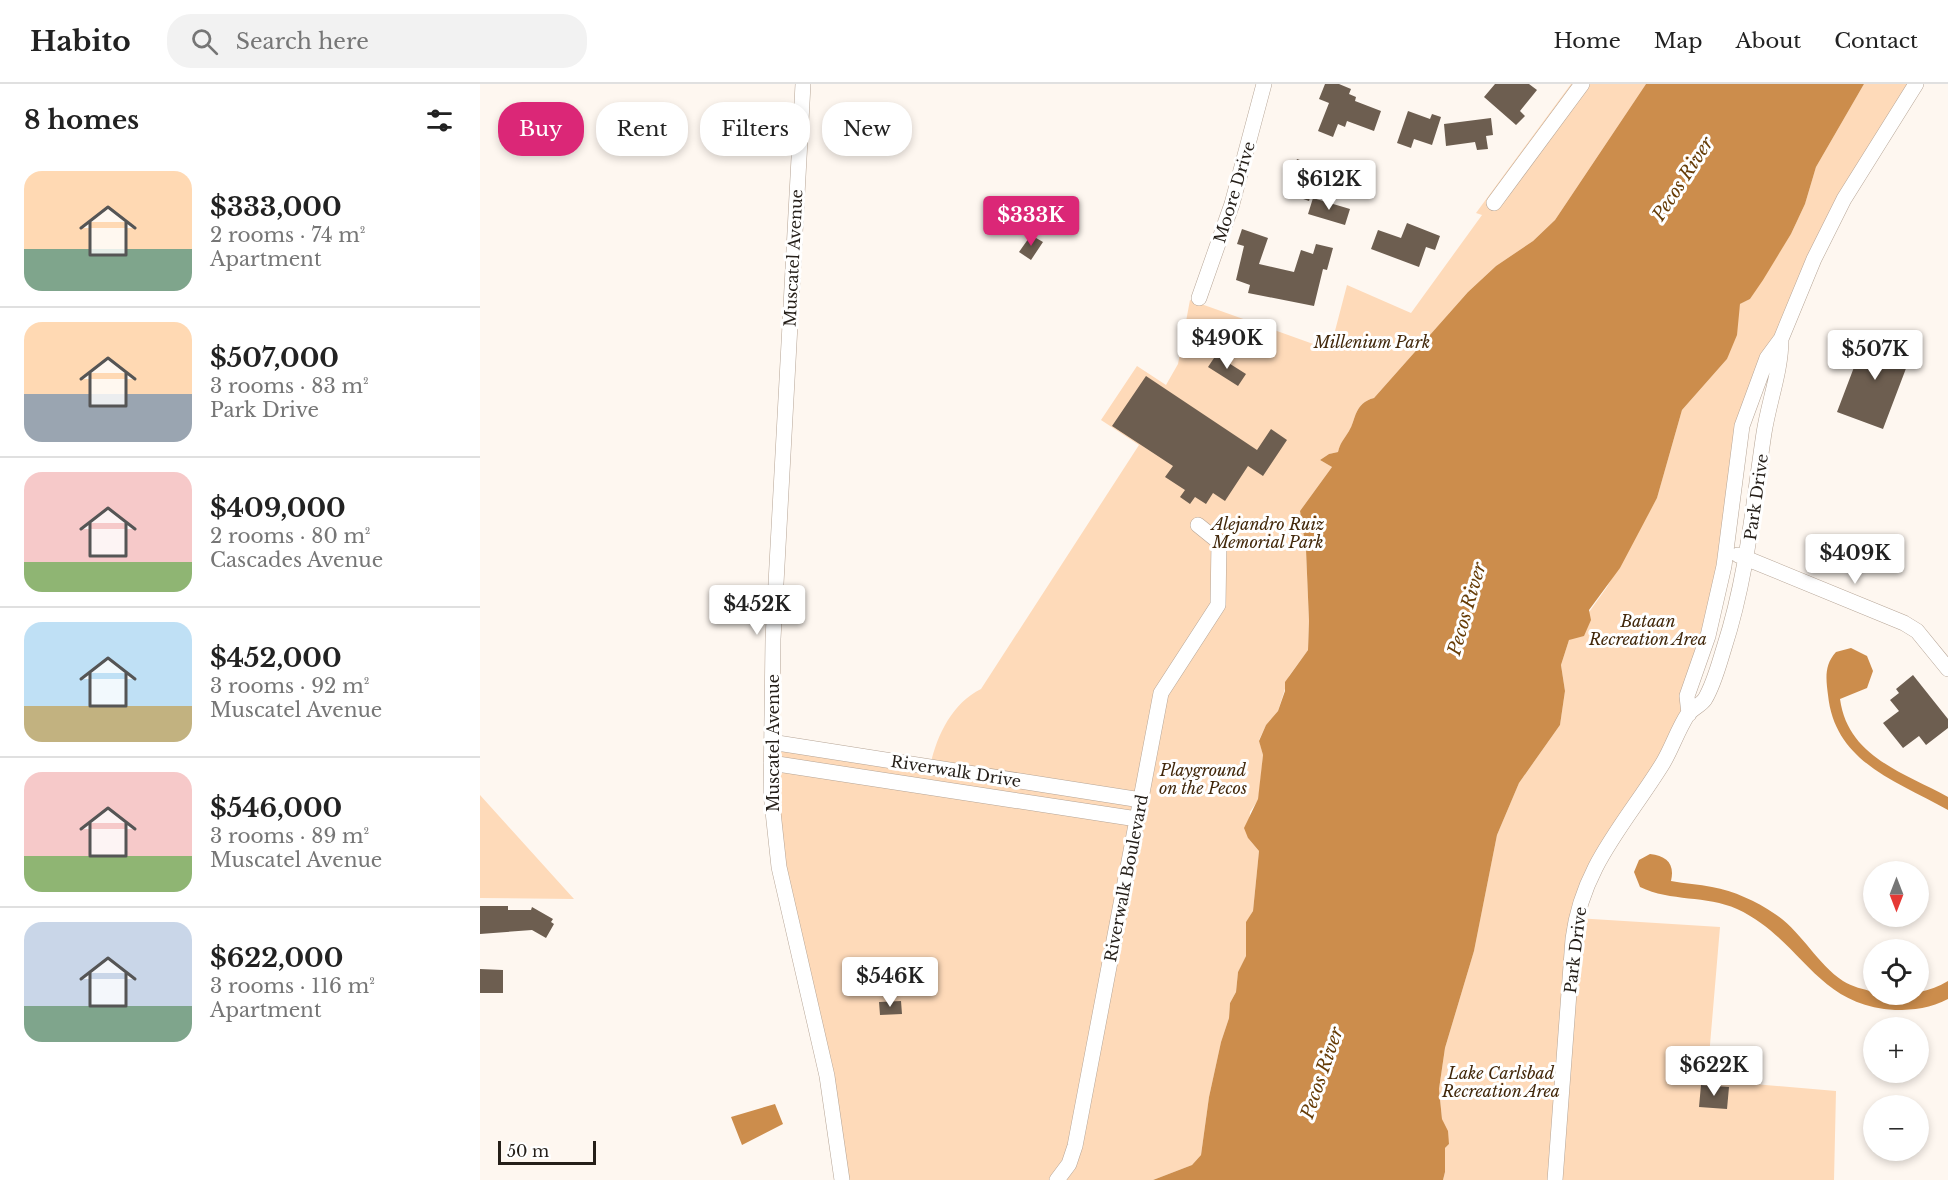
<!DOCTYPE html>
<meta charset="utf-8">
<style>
:root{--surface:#fff;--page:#f2f2f2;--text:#222;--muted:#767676;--line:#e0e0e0;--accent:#db2777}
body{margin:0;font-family:"Libre Baskerville",serif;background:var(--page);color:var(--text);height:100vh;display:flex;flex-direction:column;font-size:22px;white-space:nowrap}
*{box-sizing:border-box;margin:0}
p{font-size:20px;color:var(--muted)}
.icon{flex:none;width:33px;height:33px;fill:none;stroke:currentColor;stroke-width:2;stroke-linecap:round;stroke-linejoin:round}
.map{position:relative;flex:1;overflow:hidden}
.side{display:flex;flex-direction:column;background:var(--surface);width:480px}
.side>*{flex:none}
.banner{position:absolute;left:18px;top:18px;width:570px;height:54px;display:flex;gap:12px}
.needle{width:39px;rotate:180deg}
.controls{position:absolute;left:1383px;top:777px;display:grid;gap:12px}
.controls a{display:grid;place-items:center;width:66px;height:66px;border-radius:50%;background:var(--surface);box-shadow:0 3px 9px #0003;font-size:30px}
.scale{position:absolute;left:18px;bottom:15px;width:98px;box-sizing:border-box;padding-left:6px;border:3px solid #251f19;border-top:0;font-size:16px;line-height:21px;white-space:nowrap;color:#251f19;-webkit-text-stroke:4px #fff;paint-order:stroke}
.price{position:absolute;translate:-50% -51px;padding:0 14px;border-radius:6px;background:#fff;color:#222;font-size:20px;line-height:39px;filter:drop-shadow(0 2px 3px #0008)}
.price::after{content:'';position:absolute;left:50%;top:36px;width:18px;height:14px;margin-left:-9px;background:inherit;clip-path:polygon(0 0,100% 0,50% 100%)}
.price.current{background:var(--accent);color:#fff}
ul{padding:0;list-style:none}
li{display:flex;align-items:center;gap:18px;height:150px;padding:0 24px}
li+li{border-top:2px solid var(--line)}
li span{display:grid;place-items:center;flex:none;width:168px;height:120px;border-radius:18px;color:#555}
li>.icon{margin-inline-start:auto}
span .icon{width:72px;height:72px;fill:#fffc;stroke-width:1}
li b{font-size:26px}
h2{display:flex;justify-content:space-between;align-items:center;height:72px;padding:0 24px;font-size:26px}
.tag{padding:0 21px;border-radius:24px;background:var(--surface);box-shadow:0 3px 9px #0003;font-size:21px;line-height:54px}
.tag.current{background:var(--accent);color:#fff}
header{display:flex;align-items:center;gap:36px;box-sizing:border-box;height:84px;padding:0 30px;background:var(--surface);border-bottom:2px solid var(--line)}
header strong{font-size:28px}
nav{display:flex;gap:33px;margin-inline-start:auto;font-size:21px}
.search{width:420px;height:54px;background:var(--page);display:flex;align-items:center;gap:15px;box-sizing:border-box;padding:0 21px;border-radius:24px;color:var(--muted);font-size:22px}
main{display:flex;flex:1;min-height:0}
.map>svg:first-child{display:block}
.green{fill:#fedab9}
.water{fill:#cc8d4c}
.building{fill:#6d5e50}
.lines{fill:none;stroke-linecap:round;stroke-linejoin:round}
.street-casing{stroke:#b6a596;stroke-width:16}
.street{stroke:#fff;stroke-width:15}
.labels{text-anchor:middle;stroke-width:6;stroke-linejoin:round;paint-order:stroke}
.street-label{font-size:16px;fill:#251f19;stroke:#fff}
.park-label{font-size:16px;font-style:italic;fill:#42280b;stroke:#fff}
.water-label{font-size:18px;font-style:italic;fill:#663c07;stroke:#fff}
</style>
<header>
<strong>Habito</strong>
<div class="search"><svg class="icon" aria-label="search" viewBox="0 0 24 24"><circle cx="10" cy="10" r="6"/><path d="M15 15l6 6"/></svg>Search here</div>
<nav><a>Home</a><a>Map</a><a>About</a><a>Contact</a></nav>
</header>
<main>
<section class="side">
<h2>8 homes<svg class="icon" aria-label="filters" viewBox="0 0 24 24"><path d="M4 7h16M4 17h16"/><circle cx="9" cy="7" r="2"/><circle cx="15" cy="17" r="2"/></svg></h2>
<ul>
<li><span style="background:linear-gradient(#ffd9b3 65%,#7fa58c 0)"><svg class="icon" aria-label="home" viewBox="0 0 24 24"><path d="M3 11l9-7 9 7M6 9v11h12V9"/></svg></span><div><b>$333,000</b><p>2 rooms · 74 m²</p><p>Apartment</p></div></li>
<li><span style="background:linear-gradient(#ffd9b3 60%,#9aa5b1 0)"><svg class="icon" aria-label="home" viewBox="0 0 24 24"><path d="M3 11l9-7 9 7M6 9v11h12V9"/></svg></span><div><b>$507,000</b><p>3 rooms · 83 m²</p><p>Park Drive</p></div></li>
<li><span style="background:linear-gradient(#f6c9c9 75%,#8fb573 0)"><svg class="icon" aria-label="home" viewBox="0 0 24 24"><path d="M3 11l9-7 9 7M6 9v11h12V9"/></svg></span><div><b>$409,000</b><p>2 rooms · 80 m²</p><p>Cascades Avenue</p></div></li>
<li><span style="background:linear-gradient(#bfe0f5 70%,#c2b280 0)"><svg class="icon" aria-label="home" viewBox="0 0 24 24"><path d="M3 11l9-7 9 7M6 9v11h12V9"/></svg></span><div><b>$452,000</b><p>3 rooms · 92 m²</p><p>Muscatel Avenue</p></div></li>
<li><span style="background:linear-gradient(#f6c9c9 70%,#8fb573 0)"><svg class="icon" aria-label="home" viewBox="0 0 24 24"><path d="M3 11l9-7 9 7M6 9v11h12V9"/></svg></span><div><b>$546,000</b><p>3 rooms · 89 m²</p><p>Muscatel Avenue</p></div></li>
<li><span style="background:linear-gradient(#c9d6e8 70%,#7fa58c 0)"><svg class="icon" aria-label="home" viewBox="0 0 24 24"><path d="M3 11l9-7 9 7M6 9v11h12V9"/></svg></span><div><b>$622,000</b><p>3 rooms · 116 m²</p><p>Apartment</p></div></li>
</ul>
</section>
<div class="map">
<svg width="1468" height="1096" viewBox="0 0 1468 1096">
<rect width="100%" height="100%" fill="#fef7f0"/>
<!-- green -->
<path class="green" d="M1091,0H1166L1075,136L1053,157L1016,182L988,208L894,314C874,319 876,336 869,347C864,356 861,358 858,368L849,370L840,376L852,383L820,427L826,466L829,537L828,566L809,592L798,627L786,641L779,656L783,671L780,703L778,716L770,728L768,754L779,767L773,827L766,839V872L758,888L756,908L750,919L749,934L741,958L729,1013L721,1071L712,1081L673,1096H362L306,817L291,658L450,683C456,653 472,619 501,605L659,361L621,336L657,282L686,301L698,280L710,216L850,266L867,201L931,229L1002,131L996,129Z
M1384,0H1436L1382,84L1287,274L1258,380L1209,630L1148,730L1096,834L1240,843L1227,996L1356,1007L1354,1096H963L965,1088V1064L969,1060L962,1035L959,1005L965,964L994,867L1017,751L1039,699L1080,641L1085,607L1081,581L1089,556L1127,503L1177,414L1202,326L1247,275L1260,220L1270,215L1311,150L1325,120L1336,83Z
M0,711L94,815L0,814Z"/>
<!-- water -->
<path class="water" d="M1166,0H1384L1336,83L1325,120L1311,150L1283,196L1270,215L1260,220L1257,251L1247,275L1202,326L1177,414L1140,484L1109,526L1111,536L1104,552L1089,556L1081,581L1085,607L1080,641L1039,699L1017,751L994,867L965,964L959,1005L962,1035L968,1047L969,1060L965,1064V1088L963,1096H673L712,1081L721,1071L729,1013L741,958L749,934L750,919L756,908L758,888L766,872V838L773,827L779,767L768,754L764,744L778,715L783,671L779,657L786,641L798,627L805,607V598L828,566L829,537L826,466L820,427L852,383L840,376L849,370L858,368C861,357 863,357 869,347C876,336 874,319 894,314L988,208L1016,182L1053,157L1075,136Z
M1371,564L1387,572L1393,587L1387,604L1360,615C1368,673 1423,688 1468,713V726C1417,697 1355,679 1348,611C1346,595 1344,581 1356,568Z
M1170,770C1187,772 1195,780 1191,797C1205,800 1219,800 1232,803C1254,807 1276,817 1295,830C1322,848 1336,879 1363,897C1372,903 1384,905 1393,908L1394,910C1422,910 1443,912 1468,897V915C1451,924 1434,926 1415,926C1335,922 1322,855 1257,825C1226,811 1191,818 1160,803L1154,788L1159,776Z
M295,1020L303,1040L262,1061L251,1033Z"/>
<!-- building -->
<path class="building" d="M845,0H859L871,5L869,10L876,13L875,17L901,27L894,47L867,37L865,43L858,40L853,53L838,47L849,19L839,15Z
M1015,0H1049L1057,6L1040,27L1045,32L1036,41L1004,13Z
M928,27L950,35L952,30L961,33L952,61L934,55L931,64L917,59Z
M1011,34L1013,51L1006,52L1008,65L997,66L995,58L966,62L964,40Z
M817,75L840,83L829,117L806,109Z
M833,114L870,125L865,141L828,130Z
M927,139L960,152L955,166L946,163L939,183L891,165L898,146L921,154Z
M762,145L788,154L779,180L814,188L821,166L833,170L836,160L853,164L847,186L843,185L834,222L768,209L770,201L756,196L764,162L757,160Z
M551,151L563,158L551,176L539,168Z
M1387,249L1433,266L1403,345L1357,328Z
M736,271L766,290L758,302L728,283Z
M666,292L777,366L791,345L807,356L783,392L768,382L745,417L733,409L726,420L715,413L710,420L700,413L705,406L685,393L693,382L632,342Z
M1433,591L1468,635V644L1446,661L1439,652L1423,664L1403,639L1419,627L1410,616L1419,609L1416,605Z
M0,822H28V826H51L52,823L73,835L71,838L74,840L66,854L52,846L0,850Z
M0,885L23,886V909H0Z
M421,917L422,930L400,931L399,918Z
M1221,1001L1249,1003L1247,1025L1219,1023Z"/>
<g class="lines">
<!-- street casing -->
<g class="street-casing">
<path id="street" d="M323,0L293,555L291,709L299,783L347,992L362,1096
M1014,119L1102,0
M719,214L752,120L784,0
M1258,471L1424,539L1437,547L1468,585
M1209,630L1207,612L1228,552L1244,482L1262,342L1287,274L1301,255L1334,175L1364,115L1436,0
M291,658L661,716
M291,679L657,735
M577,1096L589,1080L595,1062L681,609L738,521L739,458L718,441
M1075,1096L1093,855C1102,782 1146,739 1183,679C1192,664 1198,645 1208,630C1213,624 1221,621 1225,615C1234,600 1239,580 1244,564C1267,493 1273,422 1284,349C1289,317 1301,287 1301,255"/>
</g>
<!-- street -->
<use href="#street" class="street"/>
</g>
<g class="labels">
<!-- street labels -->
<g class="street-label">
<text transform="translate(754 108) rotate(-73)" y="6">Moore Drive</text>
<text transform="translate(313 174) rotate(-87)" y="6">Muscatel Avenue</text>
<text transform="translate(1276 413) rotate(-82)" y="6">Park Drive</text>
<text transform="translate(293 659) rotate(-90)" y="6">Muscatel Avenue</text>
<text transform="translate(476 687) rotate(9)" y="6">Riverwalk Drive</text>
<text transform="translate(646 794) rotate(-79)" y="6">Riverwalk Boulevard</text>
<text transform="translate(1095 866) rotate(-83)" y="6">Park Drive</text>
</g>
<!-- park labels -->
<g class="park-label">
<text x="892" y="264">Millenium Park</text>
<text x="788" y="446">Alejandro Ruiz<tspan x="788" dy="18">Memorial Park</tspan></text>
<text x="1168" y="543">Bataan<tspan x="1168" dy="18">Recreation Area</tspan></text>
<text x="723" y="692">Playground<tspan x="723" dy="18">on the Pecos</tspan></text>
<text x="1021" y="995">Lake Carlsbad<tspan x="1021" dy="18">Recreation Area</tspan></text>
</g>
<!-- water labels -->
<g class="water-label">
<text transform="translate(1203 95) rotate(-57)" y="6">Pecos River</text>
<text transform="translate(987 525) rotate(-74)" y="6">Pecos River</text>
<text transform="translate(842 989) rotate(-71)" y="6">Pecos River</text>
</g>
</g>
</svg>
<div class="controls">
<a><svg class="needle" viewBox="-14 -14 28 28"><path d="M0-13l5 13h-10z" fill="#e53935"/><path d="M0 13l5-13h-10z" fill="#767676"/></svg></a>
<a><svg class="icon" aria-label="locate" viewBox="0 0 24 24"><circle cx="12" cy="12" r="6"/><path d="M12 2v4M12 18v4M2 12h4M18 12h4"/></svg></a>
<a>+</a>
<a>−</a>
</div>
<div class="scale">50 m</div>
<b class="price" style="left:849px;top:127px">$612K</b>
<b class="price current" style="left:551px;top:163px">$333K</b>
<b class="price" style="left:747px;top:286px">$490K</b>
<b class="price" style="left:1395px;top:297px">$507K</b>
<b class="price" style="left:1375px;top:501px">$409K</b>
<b class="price" style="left:277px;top:552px">$452K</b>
<b class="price" style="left:410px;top:924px">$546K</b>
<b class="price" style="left:1234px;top:1013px">$622K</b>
<div class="banner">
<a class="tag current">Buy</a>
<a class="tag">Rent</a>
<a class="tag">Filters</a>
<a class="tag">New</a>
</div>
</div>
</main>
